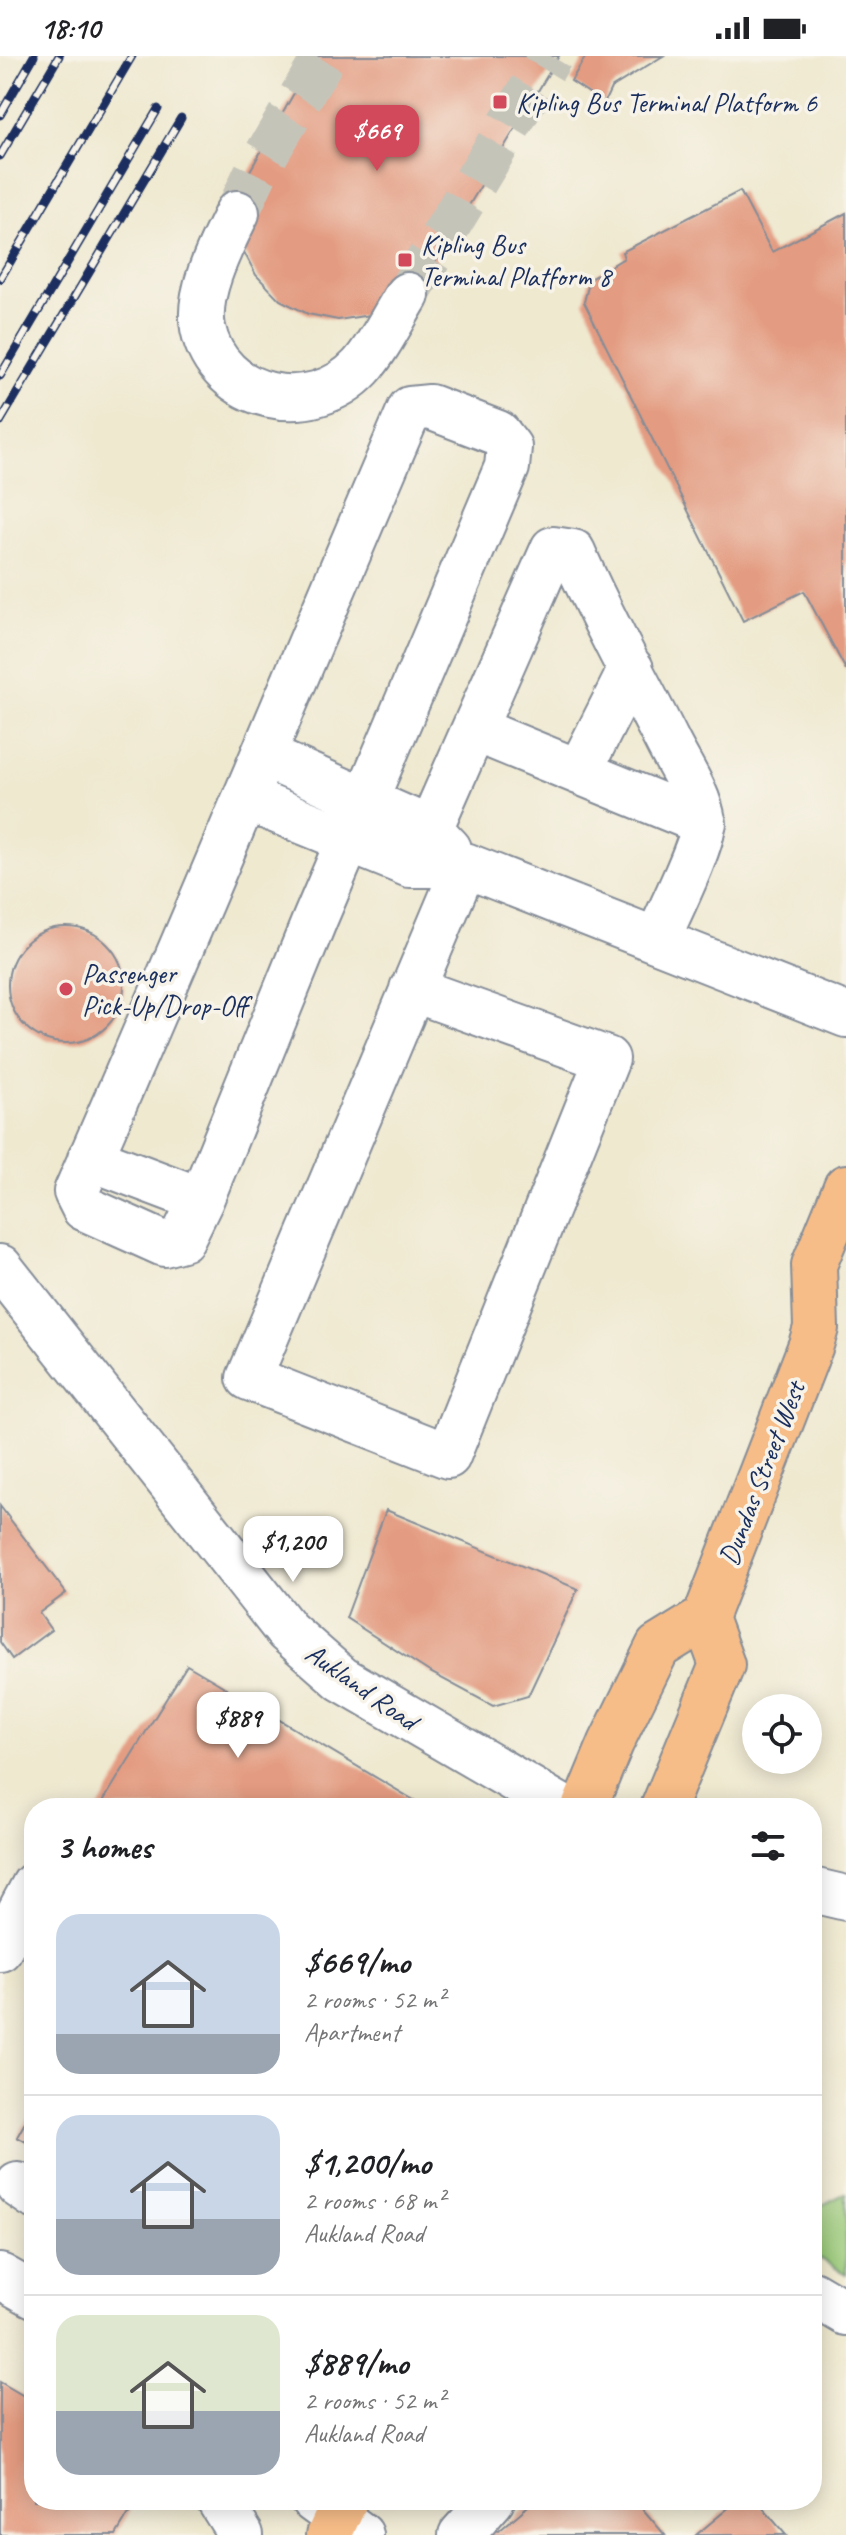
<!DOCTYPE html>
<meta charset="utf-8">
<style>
:root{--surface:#fff;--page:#f6f6f6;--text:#202124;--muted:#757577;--line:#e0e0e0;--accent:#d1495b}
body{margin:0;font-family:Caveat,sans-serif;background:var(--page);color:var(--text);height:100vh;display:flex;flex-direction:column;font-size:30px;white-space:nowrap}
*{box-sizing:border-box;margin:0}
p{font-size:26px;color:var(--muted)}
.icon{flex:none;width:44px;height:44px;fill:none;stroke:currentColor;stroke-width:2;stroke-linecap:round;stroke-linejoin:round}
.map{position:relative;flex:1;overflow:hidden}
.details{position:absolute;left:24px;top:1742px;width:798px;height:712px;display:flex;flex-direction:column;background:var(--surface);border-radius:32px;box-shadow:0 4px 20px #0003}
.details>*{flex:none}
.buttons{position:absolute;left:742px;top:1638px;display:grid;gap:16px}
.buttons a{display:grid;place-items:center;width:80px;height:80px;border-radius:50%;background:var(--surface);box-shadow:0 4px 20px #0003;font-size:40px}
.price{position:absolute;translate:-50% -68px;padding:0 18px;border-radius:16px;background:#fff;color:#222;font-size:26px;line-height:52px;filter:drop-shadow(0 2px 4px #0008)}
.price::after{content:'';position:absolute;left:50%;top:48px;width:24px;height:18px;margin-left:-12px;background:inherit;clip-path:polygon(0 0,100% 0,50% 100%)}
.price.active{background:var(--accent);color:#fff}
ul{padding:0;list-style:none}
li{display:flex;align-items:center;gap:24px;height:200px;padding:0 32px}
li+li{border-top:2px solid var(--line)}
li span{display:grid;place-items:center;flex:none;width:224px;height:160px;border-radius:24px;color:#555}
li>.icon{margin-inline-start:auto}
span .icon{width:96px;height:96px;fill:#fffc;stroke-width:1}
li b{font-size:34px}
h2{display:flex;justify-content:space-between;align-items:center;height:96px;padding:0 32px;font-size:34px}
.status{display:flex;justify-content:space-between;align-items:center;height:56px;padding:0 40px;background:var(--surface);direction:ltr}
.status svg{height:22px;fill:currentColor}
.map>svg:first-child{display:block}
.green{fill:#98c877;stroke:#5a7c6a;stroke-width:2}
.building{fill:#e39b81}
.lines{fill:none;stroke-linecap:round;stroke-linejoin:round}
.minor-tunnel{stroke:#c5c4b9;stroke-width:44;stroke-dasharray:44 22;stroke-linecap:butt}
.minor-casing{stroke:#858c97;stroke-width:48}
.major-casing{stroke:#858c97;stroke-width:48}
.minor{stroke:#fff;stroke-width:44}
.major{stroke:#f7bd88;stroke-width:44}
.rail-casing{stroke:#1b2f5e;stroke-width:9}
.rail{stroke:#f7f3e8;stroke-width:6;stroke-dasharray:18;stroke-linecap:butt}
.poi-dot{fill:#d1495b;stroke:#f7f3e8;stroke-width:3}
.labels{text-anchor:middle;stroke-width:7;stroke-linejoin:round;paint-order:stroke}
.poi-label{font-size:28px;fill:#1b2f5e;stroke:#f7f3e8;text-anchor:start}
.street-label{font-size:28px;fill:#1b2f5e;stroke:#f7f3e8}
</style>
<div class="status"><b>18:10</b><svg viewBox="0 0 49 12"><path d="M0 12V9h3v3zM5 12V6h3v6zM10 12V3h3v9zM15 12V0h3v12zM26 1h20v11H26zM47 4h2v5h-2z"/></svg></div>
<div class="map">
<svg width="846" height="2479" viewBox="0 0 846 2479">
<rect width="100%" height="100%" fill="#f7f3e8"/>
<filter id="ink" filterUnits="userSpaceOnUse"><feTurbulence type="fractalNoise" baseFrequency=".0125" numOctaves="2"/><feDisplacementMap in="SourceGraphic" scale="16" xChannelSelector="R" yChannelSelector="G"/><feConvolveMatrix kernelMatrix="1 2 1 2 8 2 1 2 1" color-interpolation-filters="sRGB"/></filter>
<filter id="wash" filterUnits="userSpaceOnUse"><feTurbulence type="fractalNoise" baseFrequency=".006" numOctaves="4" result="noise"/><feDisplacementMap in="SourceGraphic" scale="32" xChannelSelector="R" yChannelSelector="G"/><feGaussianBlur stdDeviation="1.8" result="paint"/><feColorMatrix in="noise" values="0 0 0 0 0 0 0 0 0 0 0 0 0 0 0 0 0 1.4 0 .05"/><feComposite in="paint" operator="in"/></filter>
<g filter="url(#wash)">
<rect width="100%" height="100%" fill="#efe9d0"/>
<!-- green -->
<path class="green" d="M846,2137V2218L812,2198V2154Z"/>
<g id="blocks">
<!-- building -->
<path class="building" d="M315,0H559L427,219L412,237L370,259L338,264L308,258L280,244L256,219L244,196L238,169L242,129Z
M586,0H663L611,32L604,47L571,25Z
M740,135L772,196L846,157V614L804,535L743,565L584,246L590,223L624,202L622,196Z
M8 929a58 58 0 1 1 116 0a58 58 0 1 1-116 0Z
M0,1450L66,1537L39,1557L51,1574L12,1603L0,1586Z
M386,1454L578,1533L528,1640L493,1650L428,1615L346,1562Z
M187,1609L216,1626L427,1752H99Z
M34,2050V2090L17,2081Z
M0,2326L34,2346V2444H137L116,2479H0Z
M535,2444H635L665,2479H478L482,2471L499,2475Z
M738,2444H756L786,2479H696Z"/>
</g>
</g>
<g filter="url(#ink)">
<use href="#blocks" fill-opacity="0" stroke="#858c97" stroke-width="2"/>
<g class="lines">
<!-- minor-tunnel -->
<path class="minor-tunnel" d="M237,157L257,114L325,0
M407,239L551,0"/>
<!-- minor casing -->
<g class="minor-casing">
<path id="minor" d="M237,157C222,188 196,236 203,272C218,345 312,364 361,311C377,294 394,260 407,239
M430,351L498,377L509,391L507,411L315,863L201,1144L182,1183L164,1188L84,1152L76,1136C190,876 298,614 410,353Z
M474,673L704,767
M263,699L430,773L449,793
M579,716L631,613
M245,742L410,809H465L846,959
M430,773L553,493L573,496C601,562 636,623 668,687C680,711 699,738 703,765C706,783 666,863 657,884
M412,933L607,1003L448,1400L249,1322L465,809
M90,1102L201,1144
M0,1211L287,1575L342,1623L563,1752
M812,1834L846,1842
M0,1893L34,1829
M18,2129L34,2140
M0,2220L34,2239
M812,2237L846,2257
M219,2444L241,2479
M313,2444L361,2479
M461,2479L492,2444"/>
</g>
<!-- major casing -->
<g class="major-casing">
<path id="major" d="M584,1752L611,1687L658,1591L705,1562L811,1289L816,1272L814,1209L846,1131
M663,1752L722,1609L705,1562
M329,2479L345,2444"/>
</g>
<!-- minor -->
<use href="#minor" class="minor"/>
<!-- major -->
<use href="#major" class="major"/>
<!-- rail casing -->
<g class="rail-casing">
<path id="rail" d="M0,59L34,0
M0,100L59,0
M0,223L132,0
M0,320L158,53
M0,366L181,62"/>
</g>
<!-- rail -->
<use href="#rail" class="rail"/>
</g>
</g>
<!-- markers -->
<g class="poi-dot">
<rect x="492" y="38" width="16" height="16" rx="4"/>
<rect x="397" y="196" width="16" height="16" rx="4"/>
<circle cx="66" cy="933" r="8"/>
</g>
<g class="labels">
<!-- poi labels -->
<g class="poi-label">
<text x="516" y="56">Kipling Bus Terminal Platform 6</text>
<text x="421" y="198">Kipling Bus<tspan x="421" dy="32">Terminal Platform 8</tspan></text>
<text x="82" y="927">Passenger<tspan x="82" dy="32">Pick-Up/Drop-Off</tspan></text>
</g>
<!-- street labels -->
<g class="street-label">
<text transform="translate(761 1417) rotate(-69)" y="10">Dundas Street West</text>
<text transform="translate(362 1630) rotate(35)" y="10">Aukland Road</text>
</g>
</g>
</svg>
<div class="buttons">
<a><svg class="icon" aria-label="locate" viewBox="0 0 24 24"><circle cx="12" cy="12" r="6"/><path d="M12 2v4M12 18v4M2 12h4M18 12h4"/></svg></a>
</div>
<b class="price active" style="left:377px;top:117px">$669</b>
<b class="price" style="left:293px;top:1528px">$1,200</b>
<b class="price" style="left:238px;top:1704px">$889</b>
<section class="details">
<h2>3 homes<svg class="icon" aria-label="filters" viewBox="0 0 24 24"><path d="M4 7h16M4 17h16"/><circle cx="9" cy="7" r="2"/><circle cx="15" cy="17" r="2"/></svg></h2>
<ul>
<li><span style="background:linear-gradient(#c9d6e8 75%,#9aa5b1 0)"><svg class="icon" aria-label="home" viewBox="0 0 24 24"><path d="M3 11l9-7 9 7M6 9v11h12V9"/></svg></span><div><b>$669/mo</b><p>2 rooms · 52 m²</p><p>Apartment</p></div></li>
<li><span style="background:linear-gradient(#c9d6e8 65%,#9aa5b1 0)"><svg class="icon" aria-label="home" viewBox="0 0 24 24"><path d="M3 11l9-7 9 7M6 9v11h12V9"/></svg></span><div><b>$1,200/mo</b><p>2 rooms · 68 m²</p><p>Aukland Road</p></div></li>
<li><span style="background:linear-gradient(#dfe7d0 60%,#9aa5b1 0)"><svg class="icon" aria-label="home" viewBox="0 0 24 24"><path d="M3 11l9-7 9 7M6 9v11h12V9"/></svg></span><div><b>$889/mo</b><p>2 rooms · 52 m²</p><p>Aukland Road</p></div></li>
</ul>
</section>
</div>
